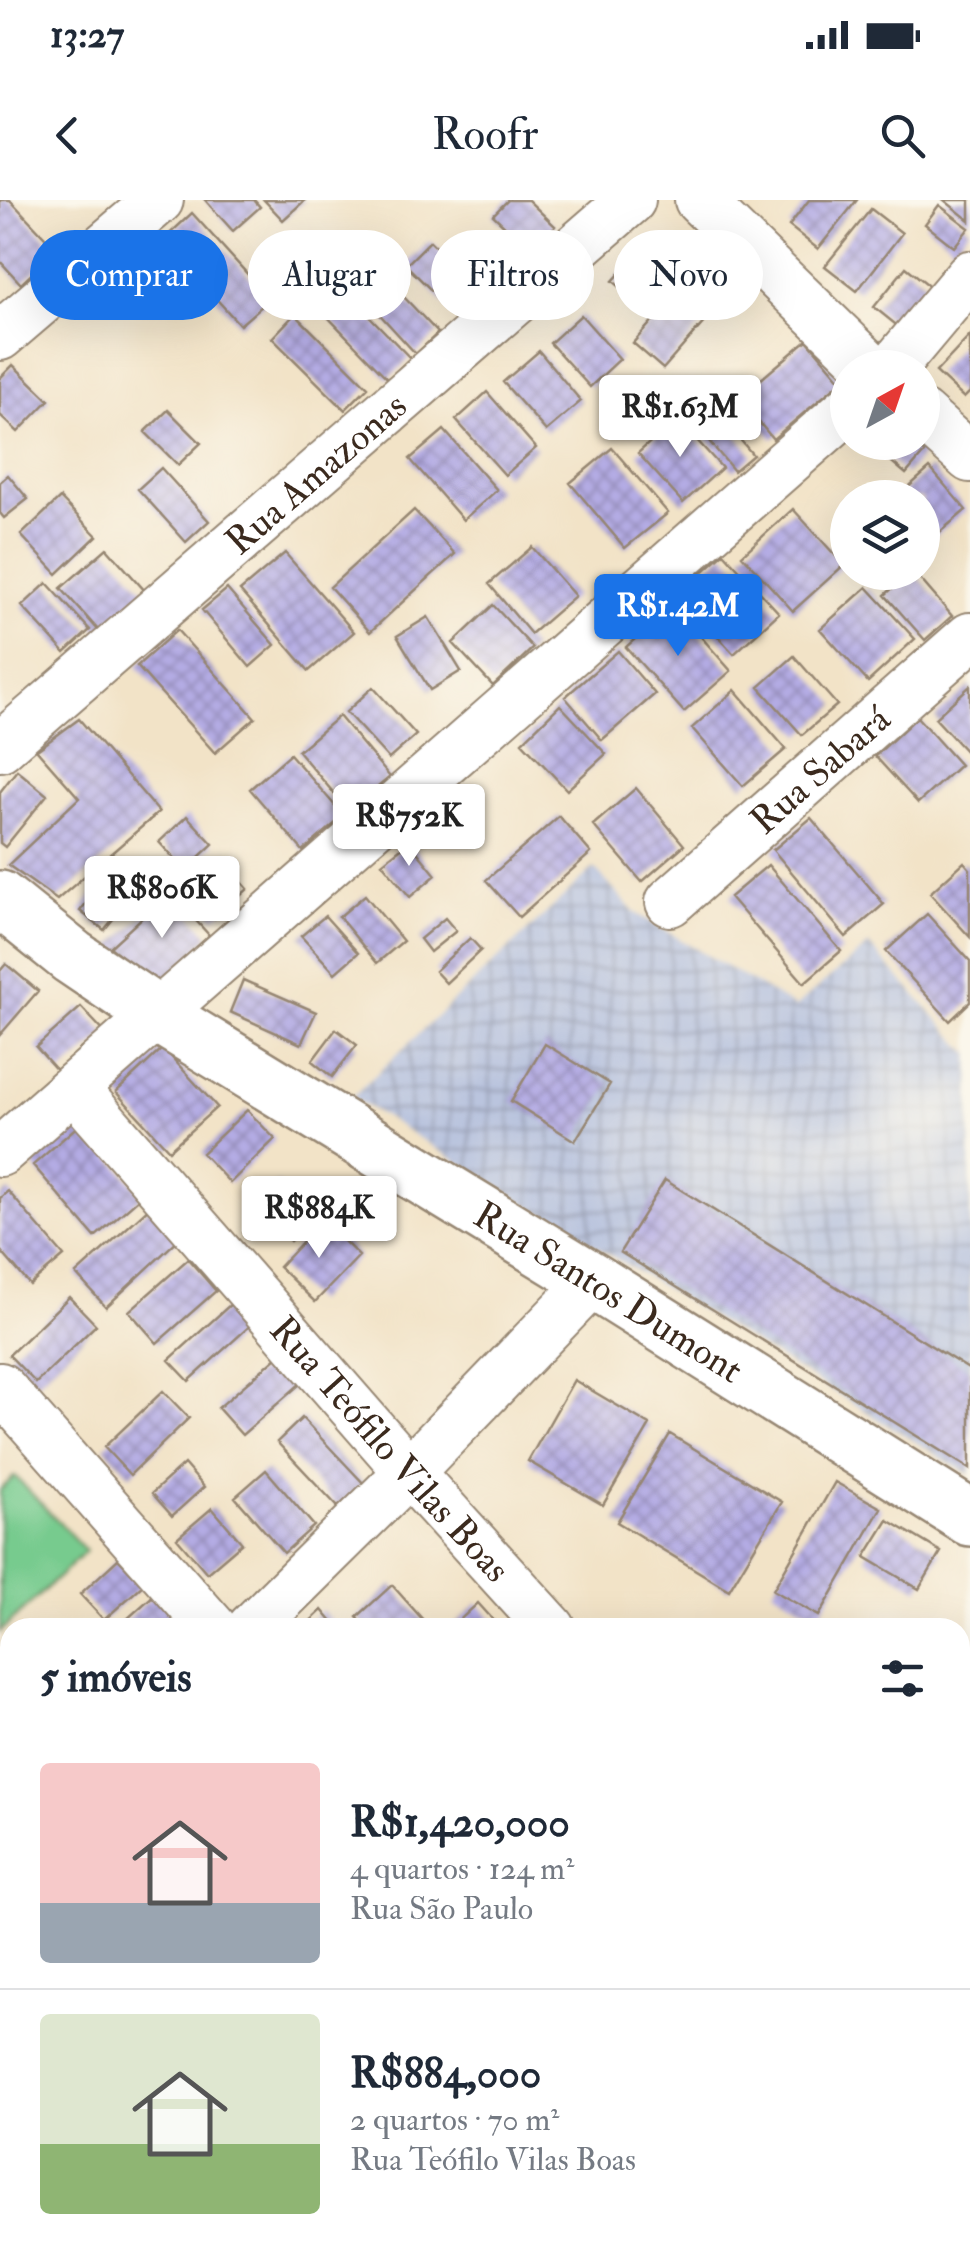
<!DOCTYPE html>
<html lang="pt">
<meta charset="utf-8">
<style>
:root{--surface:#fff;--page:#f2f2f3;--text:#1f2937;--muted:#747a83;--line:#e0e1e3;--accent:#1a73e8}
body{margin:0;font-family:"IM FELL Double Pica",serif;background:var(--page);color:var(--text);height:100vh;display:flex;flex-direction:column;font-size:38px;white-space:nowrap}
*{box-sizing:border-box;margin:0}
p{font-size:32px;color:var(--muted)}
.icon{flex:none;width:55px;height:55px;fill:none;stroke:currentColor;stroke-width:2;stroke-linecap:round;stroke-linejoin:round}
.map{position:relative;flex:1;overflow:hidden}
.details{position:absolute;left:0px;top:1418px;width:970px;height:642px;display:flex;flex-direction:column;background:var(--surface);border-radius:30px 30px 0 0;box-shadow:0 10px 40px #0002}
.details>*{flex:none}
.hud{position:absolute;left:30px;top:30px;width:910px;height:90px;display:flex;gap:20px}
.needle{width:65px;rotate:40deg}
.buttons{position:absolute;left:830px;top:150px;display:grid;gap:20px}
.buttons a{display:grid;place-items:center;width:110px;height:110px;border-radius:50%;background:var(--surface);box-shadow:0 10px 40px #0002;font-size:50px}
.price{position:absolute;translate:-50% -85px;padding:0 22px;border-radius:10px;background:#fff;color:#222;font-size:32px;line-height:65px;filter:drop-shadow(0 2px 5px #0008)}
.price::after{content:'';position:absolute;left:50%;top:60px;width:30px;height:22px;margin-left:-15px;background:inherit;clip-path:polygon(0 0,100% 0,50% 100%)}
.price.active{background:var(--accent);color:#fff}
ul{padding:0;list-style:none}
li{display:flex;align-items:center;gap:30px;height:250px;padding:0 40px}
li+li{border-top:2px solid var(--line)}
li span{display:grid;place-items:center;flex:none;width:280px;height:200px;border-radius:10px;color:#555}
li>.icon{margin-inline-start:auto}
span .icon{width:120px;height:120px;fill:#fffc;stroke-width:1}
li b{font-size:42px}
h2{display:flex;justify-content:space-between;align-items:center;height:120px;padding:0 40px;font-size:42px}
.chip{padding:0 35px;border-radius:45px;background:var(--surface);box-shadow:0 10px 40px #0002;font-size:35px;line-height:90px}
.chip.active{background:var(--accent);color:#fff}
.status{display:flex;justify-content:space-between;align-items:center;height:70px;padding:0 50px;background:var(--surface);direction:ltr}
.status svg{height:28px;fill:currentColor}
header{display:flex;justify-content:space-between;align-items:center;height:130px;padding:0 40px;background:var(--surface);font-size:45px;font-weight:600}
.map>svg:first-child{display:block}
.industrial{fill:url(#industrial-grid)}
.grass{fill:#77cb8e;stroke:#597a56;stroke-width:2.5}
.building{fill:url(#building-cross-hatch)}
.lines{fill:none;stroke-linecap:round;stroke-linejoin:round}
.minor-casing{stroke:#968672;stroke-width:52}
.major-casing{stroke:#968672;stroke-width:60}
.minor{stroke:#fff;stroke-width:48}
.major{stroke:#fff;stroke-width:55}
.labels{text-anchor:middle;stroke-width:8;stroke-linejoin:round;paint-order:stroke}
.street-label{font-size:38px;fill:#3b2a1e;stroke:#fbf7ec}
</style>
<div class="status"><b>13:27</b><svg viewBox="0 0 49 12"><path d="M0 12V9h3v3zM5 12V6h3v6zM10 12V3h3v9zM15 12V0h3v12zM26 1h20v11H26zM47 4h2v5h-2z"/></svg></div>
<header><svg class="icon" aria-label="back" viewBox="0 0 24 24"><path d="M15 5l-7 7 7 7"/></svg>Roofr<svg class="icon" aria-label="search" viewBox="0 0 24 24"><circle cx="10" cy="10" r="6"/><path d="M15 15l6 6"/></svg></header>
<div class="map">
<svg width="970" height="2058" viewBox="0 0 970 2058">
<defs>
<pattern id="industrial-grid" width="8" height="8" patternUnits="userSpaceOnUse" patternTransform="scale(2.5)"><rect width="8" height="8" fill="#bac4de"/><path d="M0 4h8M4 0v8" fill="none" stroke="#989fb3"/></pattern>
<pattern id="building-cross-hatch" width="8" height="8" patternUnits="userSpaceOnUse" patternTransform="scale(2.5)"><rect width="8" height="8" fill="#b4ace4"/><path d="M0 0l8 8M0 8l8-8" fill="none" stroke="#948cb8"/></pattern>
</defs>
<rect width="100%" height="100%" fill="#fbf7ec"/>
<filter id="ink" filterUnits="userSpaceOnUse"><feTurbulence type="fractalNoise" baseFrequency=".01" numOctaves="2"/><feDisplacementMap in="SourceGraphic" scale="20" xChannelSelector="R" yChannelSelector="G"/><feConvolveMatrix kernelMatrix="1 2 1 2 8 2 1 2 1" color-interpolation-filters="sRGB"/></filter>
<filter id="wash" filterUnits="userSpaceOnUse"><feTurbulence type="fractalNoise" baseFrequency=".0048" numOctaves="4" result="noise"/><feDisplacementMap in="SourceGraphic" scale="40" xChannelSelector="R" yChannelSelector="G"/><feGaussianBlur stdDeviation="2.25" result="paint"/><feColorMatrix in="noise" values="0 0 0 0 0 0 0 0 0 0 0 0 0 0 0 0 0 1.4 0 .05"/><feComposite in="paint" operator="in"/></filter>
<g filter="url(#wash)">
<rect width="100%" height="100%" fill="#f2e3c7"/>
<!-- industrial -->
<path class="industrial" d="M594,668L634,712L795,807L869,745L970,854V1275L352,897Z"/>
<!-- grass -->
<path class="grass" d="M15,1276L86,1351L0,1432V1290Z"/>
<g id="blocks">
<!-- building -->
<path class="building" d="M0,0H10L57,50L21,84L0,61Z
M205,0H254L260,7L233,31Z
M264,0H305L283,20Z
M508,0H528L555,26L531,51L493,15Z
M809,0H857L818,49L789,26Z
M944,0H970V21Z
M939,5L969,28L954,47L925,24Z
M871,9L902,33L857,91L825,66Z
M192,13L270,99L240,125L163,40Z
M653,37L684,65L645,108L613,81Z
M430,41L481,92L457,116L406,65Z
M906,67L932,88L900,128L874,107Z
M697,71L726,97L663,169L633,143Z
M383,75L438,133L416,154L362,95Z
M346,92L410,158L388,179L324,113Z
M295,114L368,187L345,210L272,138Z
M581,115L620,159L590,187L550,143Z
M970,136V192L964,198L936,172Z
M807,140L842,181L773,239L739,198Z
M539,151L581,201L546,231L503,182Z
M13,165L49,200L18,232L0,215V178Z
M487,192L536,248L505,275L456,220Z
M168,210L201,243L178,265L145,232Z
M717,212L753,255L734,271L698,228Z
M677,218L722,268L683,303L638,253Z
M444,230L497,290L463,320L410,259Z
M868,242H912L924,253L906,274Z
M612,248L668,313L625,348L570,283Z
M161,268L209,321L186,342L138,289Z
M930,268L966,310L922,347V298H896Z
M8,275L28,299L4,318L0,313V282Z
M60,298L97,336L57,374L21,335Z
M793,309L844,365L793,411L742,355Z
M414,310L455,354L370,432L330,387Z
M532,347L575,396L531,434L489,384Z
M107,348L145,391L99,431L61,388Z
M285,353L354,432L309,471L240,391Z
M724,353L779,413L734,454L679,393Z
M910,372H914L952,416L925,440L885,395Z
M47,383L90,430L65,453L22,406Z
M867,387L915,439L868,482L820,429Z
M227,389L275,445L250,467L202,410Z
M493,405L533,448L493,486L453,443Z
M673,405L731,471L684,512L626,447Z
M428,417L461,471L430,490L397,436Z
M177,430L255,518L215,553L137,466Z
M618,451L655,494L602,540L565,497Z
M794,456L837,505L802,535L759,487Z
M970,486V556L935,518Z
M373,487L416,535L389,559L346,512Z
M735,490L786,549L743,586L692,528Z
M560,505L606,554L567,590L522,542Z
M339,516L390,577L349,611L298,551Z
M917,517L960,565L918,603L875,556Z
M79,519L159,612L57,700L8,665L79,598L37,550Z
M290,554L344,616L303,651L250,589Z
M17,570L47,595L5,647L0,643V592Z
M636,588L684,645L642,682L593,625Z
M187,616L213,644L185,670L159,642Z
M559,616L591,653L519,717L486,680Z
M811,618L884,704L846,737L773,650Z
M409,642L436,675L410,697L382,663Z
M964,662L970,669V737L930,693Z
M768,665L841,751L804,783L730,697Z
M113,669L138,689L104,730L80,711Z
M231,670L248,689L215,718L198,699Z
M170,692L209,735L164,789L110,747Z
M365,695L403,741L377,763L339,717Z
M927,714L970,761V802L950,821L886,751Z
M325,716L358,753L335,773L301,736Z
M445,718L456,731L430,752L420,739Z
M470,738L481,750L446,783L435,771Z
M6,764L38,791L0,835V771Z
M243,780L316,812L301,844L230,812Z
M81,807L106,834L60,874L36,847Z
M336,829L357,845L332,877L312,861Z
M545,844L610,884L575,941L511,901Z
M163,848L217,907L169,950L116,892Z
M247,910L275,939L230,983L202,953Z
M81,923L143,995L95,1037L33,965Z
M665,980L970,1170V1269L620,1052Z
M278,983L313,1019L290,1041L255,1005Z
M8,991L64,1056L30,1085L0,1050V998Z
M151,1006L180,1038L106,1107L76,1074Z
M323,1020L359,1056L315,1102L279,1067Z
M188,1059L216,1091L157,1143L129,1111Z
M69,1097L96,1125L36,1183L9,1155Z
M232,1103L252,1124L189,1181L169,1160Z
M278,1156L301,1183L242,1235L218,1208Z
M574,1180L650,1225L603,1305L528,1261Z
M163,1191L189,1218L130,1275L104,1247Z
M302,1218L364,1284L338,1307L277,1242Z
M670,1234L782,1302L729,1390L617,1322Z
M184,1264L204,1287L172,1316L152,1293Z
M266,1270L314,1326L284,1353L235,1297Z
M835,1282L881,1308L819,1416L773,1390Z
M212,1308L242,1343L207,1373L177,1338Z
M888,1320L941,1352L919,1389L865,1357Z
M118,1359L143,1385L104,1420L80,1394Z
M392,1385L424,1421L417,1428H366L357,1417Z
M155,1394L184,1428H117Z
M478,1403L495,1422L489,1428H451Z
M322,1410L337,1428H303Z
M8,1549L10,1588L0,1597V1556Z
M970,1586V1657L962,1666L960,1598Z
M0,1705L10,1716V1760L0,1750Z
M10,1833V1904L0,1893V1842Z
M960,1870L970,1878V1892L960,1905Z"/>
</g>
</g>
<g filter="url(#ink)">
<use href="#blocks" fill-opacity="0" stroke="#968672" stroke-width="2.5"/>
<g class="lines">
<!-- minor casing -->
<g class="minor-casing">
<g id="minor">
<path d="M699,0L872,168"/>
<path d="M0,136L159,0"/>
<path d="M892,168L970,75"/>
<path d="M922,215L970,258"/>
<path id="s1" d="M0,547L631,0"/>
<path id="s2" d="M670,702L970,437"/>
<path id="s3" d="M74,888L409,1272L551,1428"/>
<path d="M0,952L848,209"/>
<path d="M0,1187L213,1428"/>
<path d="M251,1428L409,1272L593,1081"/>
<path d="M0,1658L10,1649"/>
<path d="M960,1831L970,1839"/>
<path d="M0,1931L10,1933"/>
<path d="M960,1971L970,1957"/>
<path d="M527,2050L556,2058"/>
<path d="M22,2058L28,2050"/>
<path d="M276,2058L281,2050"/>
<path d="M897,2058L903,2050"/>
</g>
</g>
<!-- major casing -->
<g class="major-casing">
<g id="major">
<path id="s4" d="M0,699L72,757L158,815L593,1081L970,1318"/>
</g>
</g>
<!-- minor -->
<use href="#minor" class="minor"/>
<!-- major -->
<use href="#major" class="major"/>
</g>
</g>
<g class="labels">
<!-- street labels -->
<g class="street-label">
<text dy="13" stroke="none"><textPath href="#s1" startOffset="418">Rua Amazonas</textPath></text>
<text dy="13" stroke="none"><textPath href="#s2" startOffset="200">Rua Sabará</textPath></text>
<text dy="13" stroke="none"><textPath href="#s4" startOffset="725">Rua Santos Dumont</textPath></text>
<text dy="13" stroke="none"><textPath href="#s3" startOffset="480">Rua Teófilo Vilas Boas</textPath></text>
</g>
</g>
</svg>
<div class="buttons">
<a><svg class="needle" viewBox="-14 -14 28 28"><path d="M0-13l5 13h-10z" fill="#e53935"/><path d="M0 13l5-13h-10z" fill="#747a83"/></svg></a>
<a><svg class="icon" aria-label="layers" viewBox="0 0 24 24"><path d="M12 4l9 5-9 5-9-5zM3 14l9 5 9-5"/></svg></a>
</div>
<b class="price" style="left:680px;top:260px">R$1.63M</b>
<b class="price active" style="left:678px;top:459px">R$1.42M</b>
<b class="price" style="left:409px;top:669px">R$752K</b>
<b class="price" style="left:162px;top:741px">R$806K</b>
<b class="price" style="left:319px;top:1061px">R$884K</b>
<div class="hud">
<a class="chip active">Comprar</a>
<a class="chip">Alugar</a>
<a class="chip">Filtros</a>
<a class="chip">Novo</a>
</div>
<section class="details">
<h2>5 imóveis<svg class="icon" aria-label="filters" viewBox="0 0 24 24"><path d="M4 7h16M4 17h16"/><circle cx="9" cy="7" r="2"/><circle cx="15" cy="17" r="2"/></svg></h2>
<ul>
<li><span style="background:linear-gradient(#f6c9c9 70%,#9aa5b1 0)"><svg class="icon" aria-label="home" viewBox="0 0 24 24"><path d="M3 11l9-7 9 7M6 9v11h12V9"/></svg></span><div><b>R$1,420,000</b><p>4 quartos · 124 m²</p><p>Rua São Paulo</p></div></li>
<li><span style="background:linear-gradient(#dfe7d0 65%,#8fb573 0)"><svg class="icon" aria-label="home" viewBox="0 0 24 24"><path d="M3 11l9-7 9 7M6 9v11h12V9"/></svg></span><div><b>R$884,000</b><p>2 quartos · 70 m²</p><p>Rua Teófilo Vilas Boas</p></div></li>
</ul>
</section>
</div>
